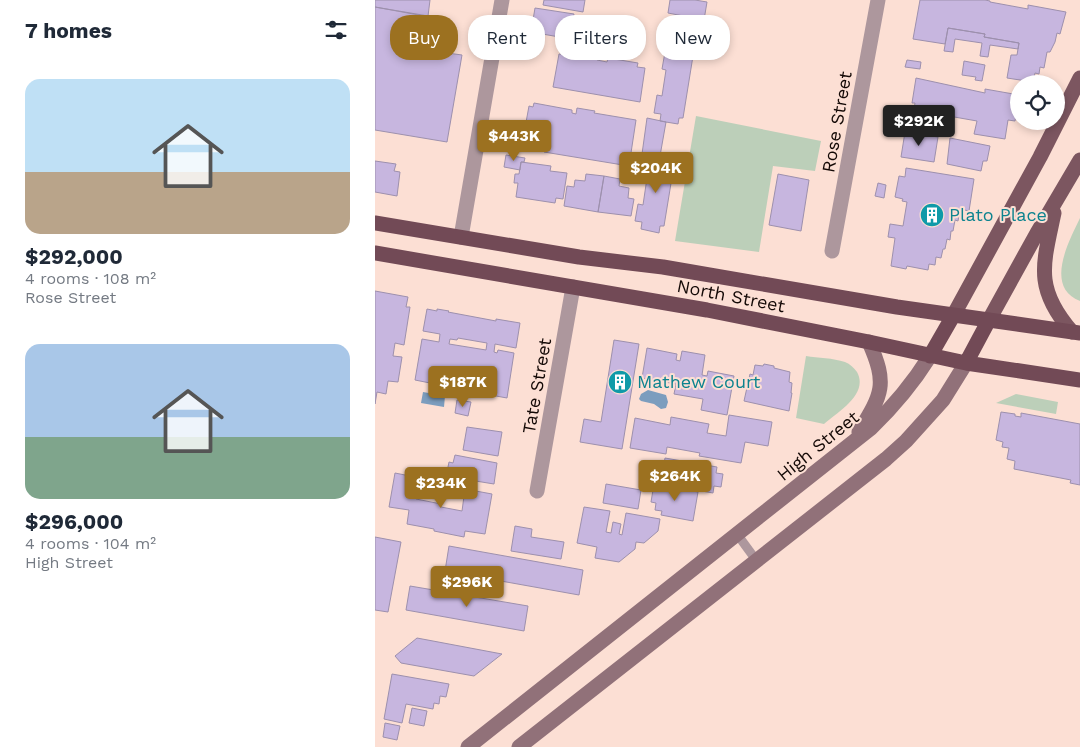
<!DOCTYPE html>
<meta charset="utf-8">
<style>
:root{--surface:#fff;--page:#f2f2f3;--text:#1f2937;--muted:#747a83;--accent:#9c7120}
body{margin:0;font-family:"Work Sans",sans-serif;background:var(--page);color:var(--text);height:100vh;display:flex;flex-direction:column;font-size:19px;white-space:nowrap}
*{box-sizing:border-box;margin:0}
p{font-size:16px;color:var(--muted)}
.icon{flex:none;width:28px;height:28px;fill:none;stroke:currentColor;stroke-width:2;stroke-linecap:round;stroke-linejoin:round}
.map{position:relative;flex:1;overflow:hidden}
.drawer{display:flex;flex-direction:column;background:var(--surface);width:375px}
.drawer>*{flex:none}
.guide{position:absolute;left:15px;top:15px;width:475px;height:45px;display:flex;gap:10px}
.tools{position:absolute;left:635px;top:75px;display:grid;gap:10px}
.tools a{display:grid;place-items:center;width:55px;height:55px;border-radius:50%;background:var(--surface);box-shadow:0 2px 8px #0003;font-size:25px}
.price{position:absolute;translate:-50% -42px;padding:0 11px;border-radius:5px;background:var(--accent);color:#fff;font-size:16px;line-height:32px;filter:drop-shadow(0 1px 2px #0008)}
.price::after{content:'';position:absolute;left:50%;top:30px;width:15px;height:11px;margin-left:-8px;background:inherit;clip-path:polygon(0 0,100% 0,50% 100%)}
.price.active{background:#222;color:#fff}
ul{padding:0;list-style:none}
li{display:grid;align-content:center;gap:10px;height:265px;padding:0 25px}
li span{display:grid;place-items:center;height:155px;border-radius:15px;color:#555}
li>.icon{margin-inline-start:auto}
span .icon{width:90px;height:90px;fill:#fffc;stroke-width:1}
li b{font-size:21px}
h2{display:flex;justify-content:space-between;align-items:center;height:60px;padding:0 25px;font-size:21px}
.chip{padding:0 18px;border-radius:20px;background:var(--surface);box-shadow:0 2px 8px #0003;font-size:18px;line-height:45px}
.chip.active{background:var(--accent);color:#fff}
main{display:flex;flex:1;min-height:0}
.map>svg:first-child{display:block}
.green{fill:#bccfb9}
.water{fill:#7c9dbe}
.building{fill:#c7b6df;stroke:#9d90ad;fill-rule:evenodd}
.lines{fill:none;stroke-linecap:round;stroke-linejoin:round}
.service{stroke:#ad979d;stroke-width:9}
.minor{stroke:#ad979d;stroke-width:15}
.secondary{stroke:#917179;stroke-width:15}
.primary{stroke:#7c5660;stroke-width:15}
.trunk{stroke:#724a56;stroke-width:15}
.labels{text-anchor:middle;stroke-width:4;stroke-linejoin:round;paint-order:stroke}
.street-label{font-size:18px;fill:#140906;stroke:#fcdfd4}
.culture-label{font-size:18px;fill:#0d838f;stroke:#fcdfd4;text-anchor:start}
</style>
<main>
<section class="drawer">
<h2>7 homes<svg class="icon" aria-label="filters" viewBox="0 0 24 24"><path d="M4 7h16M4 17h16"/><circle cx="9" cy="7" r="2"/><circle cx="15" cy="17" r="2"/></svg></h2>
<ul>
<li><span style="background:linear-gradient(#bfe0f5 60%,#b9a48a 0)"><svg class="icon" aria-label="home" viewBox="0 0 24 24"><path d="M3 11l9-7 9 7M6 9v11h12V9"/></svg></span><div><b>$292,000</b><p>4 rooms · 108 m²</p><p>Rose Street</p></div></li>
<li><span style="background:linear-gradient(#a9c7e8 60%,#7fa58c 0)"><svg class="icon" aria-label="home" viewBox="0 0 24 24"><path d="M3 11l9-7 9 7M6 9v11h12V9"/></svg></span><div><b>$296,000</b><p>4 rooms · 104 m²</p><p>High Street</p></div></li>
</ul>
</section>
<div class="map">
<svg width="705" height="747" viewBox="0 0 705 747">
<rect width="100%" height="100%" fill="#fcdfd4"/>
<!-- green -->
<path class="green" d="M321,116L446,141L440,171L398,166L384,252L300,241Z
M705,218V301C669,287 694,241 705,218Z
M431,356C443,358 458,358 470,362C475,364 479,368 482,372C494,394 463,412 449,424L421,418Z
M641,394L683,402L681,414L621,403Z"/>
<!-- water -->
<path class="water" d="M273,390L291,395L293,402L291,408L286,409L279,404L266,401L264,399L266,394Z
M48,392L70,396L69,407L46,403Z"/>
<!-- building -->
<path class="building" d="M0,0H55L53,16L0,7Z
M169,0H210L208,12L168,5Z
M295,0H320L332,2L329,20L293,13Z
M545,0H610L615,1V2L653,9V5L691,12L685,34L682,33L680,42L675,52H672L669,68L665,67L664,74L660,73L658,82L632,78L636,55H642L644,43L609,37L610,34L573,28L570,44L538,39Z
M0,7L71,20L65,52L87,55L72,142L0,130Z
M160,8L199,14L196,31L191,30L190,38L156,32Z
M573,28L610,34L609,37L644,43L643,49L615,45L613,57L605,56L607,43L580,39L578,52L569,51Z
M294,30L324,35L321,52L315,51V50L291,47Z
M298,47L315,50L314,56H318L308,118H304L303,124L285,121L286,114L279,113L282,95L287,96L291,70L287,69L290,52L297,53Z
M193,51L223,56L222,60L232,62L233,58L263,63L262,67L270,68L265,102L178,87L184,54L192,55Z
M532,60L546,62L545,69L530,67Z
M589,61L610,65L607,81L600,80L601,77L587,75Z
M541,78L610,93V89L644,95L640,121L633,120L630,139L599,134L602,121L568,115L566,127L537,122L540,103H537Z
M159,103L197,110V113L201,114L202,108L220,111L219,113L261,120L254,166L169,152L168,150L153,148L154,146L147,144L154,106L158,107Z
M272,118L291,122L285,156L267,154Z
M530,132L563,137L559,162L526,157Z
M575,138L615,146L612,161H608L606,171L572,164Z
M131,155L150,158L149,162H146L145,170L129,167Z
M279,155L296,158L295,164L299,165L289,226H285L284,233L266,229L267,222L260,221L263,204L268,205L272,178L268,177L271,160L278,161Z
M0,161L21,164L19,171L25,172L22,196L0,192Z
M146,162L176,166L175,171L192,173L188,199L181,198L180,203L141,197L143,183H139L140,174H144Z
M531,168L599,179L594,211L585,209L583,221L580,220L578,231H576L575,240L572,239L570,249H568L566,258L561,257L560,265L554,264L553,270L532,266L531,269L516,266L520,238L513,237L515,224L528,226L532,202L527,201L528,199L520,197L524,176L530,177Z
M211,174L229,176L223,212L189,206L192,186L199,187L200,180L210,181Z
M403,174L434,180L426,231L394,225Z
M229,176L245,179L244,186L254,188L253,198L259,199L256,216L223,212Z
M503,183L511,185L509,198L500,196Z
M0,291L33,297L31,307H35L29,345L20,343L18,356L27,357L23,382L13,381L11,394L2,392L0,404Z
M52,309L62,311V309L74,311L73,312L121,321V319L145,323L141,348L120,344L119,352L122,353L123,350L139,353L132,398L110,394L111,387H105L104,392L88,389L91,376L84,375L82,388L65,385L66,380L61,378L60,384L40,380L47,339L64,342L65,334L48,331ZM83,338L112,343L111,350L74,344L75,339L82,340Z
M239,340L264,344L247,449L205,442L209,419L226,422Z
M272,348L302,354L301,360L305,361L307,351L330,355L327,375L332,376L333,371L359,376L352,415L326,410L328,399L299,394L301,384L267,378Z
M389,364L399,366V368L415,372L414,382L417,383L416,393H417L414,411L369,401L375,374L378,375L380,365L388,366Z
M82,400L96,402L93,416L80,413Z
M626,412L640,414V416L646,417V413L705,424V485L695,483L696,480L639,469L640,461L632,459L634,448L627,447L628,442L621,440Z
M354,415L397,422L393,446L370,442L366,463L324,456L325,453L292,447L291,454L255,448L260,418L295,425L296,417L334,424L332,433L351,436Z
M92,427L127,432L123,456L88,450Z
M80,455L122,463L119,484L76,477L77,473L72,472L74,462L78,463Z
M290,458L342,467L341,473L348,474L346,487L339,486L338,493L304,487L305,481L287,477Z
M20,473L45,478L41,499L66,504V507L87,511L90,489L117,494L110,534L90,531L89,537L59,531V529L32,524L34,510L14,507Z
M231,484L266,490L263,509L228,503Z
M279,484L323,492L318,521L286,515L287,511L280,510L281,503L276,502Z
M209,507L235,511L231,532L236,533L238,522L246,524L244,534L247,535L251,513L285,519L283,531L269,543L261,542L260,549L244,562L220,558L222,547L202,543Z
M140,526L157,529L156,537L189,542L186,559L136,551Z
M0,537L26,542L13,612L0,610Z
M74,546L208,570L204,595L70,571Z
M35,586L153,606L149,631L31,610Z
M42,638L127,654L99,676L26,663L20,656Z
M17,674L74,684L71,697L65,696L64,704L59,703L58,709L31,704L27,723L9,719Z
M37,708L52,711L49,726L34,723Z
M10,723L25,726L22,740L8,737Z"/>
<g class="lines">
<!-- service -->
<path class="service" d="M362,534L381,560"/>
<!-- minor -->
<path class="minor" d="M86,237L127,0
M457,251L503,0
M162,491L198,287"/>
<!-- secondary -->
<path class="secondary" d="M484,432C507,394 513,385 494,342
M93,747L496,428C519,406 538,383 555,356
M144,747L511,459L531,441L568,400L591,363"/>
<!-- primary -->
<path class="primary" d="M679,213C668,265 659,288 697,332
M578,316L665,157L705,78
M614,320L662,233L705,160"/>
<!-- trunk -->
<path class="trunk" d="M0,223L204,257L288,267L522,307L705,333
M0,253L332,310L494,342L591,363L705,380
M555,356L578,316
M591,363L614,320"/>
</g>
<!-- icons -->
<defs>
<g id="building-disc" transform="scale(1.25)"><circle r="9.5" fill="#0f9aa8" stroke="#fcdfd4"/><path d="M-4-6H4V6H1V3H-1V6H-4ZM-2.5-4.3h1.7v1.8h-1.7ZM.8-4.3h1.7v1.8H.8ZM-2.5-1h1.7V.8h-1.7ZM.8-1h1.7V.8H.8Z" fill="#fff"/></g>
</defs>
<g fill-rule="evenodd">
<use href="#building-disc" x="557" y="215"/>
<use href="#building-disc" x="245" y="382"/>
</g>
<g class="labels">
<!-- street labels -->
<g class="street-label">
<text transform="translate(462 122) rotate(-80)" y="6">Rose Street</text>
<text transform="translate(356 296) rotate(11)" y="6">North Street</text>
<text transform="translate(162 386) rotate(-80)" y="6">Tate Street</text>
<text transform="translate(443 446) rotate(-39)" y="6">High Street</text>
</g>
<!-- culture labels -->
<g class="culture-label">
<text x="574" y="221">Plato Place</text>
<text x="262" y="388">Mathew Court</text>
</g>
</g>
</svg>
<div class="tools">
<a><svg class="icon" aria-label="locate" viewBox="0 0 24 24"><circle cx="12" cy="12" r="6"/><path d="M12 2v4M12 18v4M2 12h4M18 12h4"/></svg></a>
</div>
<b class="price active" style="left:544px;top:147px">$292K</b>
<b class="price" style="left:139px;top:162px">$443K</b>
<b class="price" style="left:281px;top:194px">$204K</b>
<b class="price" style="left:88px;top:408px">$187K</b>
<b class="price" style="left:300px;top:502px">$264K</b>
<b class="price" style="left:66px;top:509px">$234K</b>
<b class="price" style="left:92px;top:608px">$296K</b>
<div class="guide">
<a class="chip active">Buy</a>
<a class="chip">Rent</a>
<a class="chip">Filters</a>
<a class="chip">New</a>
</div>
</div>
</main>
